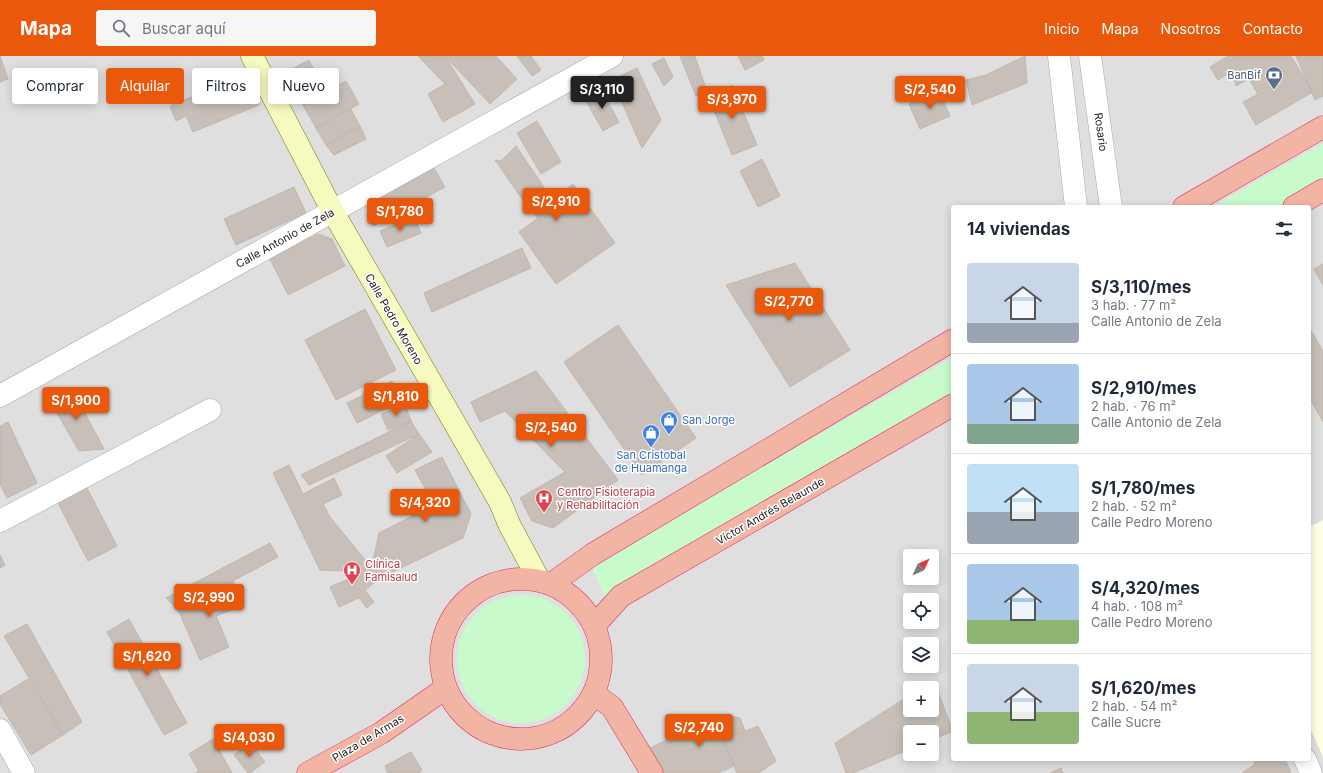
<!DOCTYPE html>
<html lang="es">
<meta charset="utf-8">
<style>
:root{--surface:#fff;--page:#f6f6f7;--text:#1f2937;--muted:#747a83;--line:#e0e1e3;--accent:#ea580c}
body{margin:0;font-family:Inter,sans-serif;background:var(--page);color:var(--text);height:100vh;display:flex;flex-direction:column;font-size:15px;white-space:nowrap}
*{box-sizing:border-box;margin:0}
p{font-size:13px;color:var(--muted)}
.icon{flex:none;width:22px;height:22px;fill:none;stroke:currentColor;stroke-width:2;stroke-linecap:round;stroke-linejoin:round}
.map{position:relative;flex:1;overflow:hidden}
.sheet{position:absolute;left:951px;top:149px;width:360px;height:556px;display:flex;flex-direction:column;background:var(--surface);border-radius:4px;box-shadow:0 2px 10px #0003}
.sheet>*{flex:none}
.banner{position:absolute;left:12px;top:12px;width:380px;height:36px;display:flex;gap:8px}
.needle{width:26px;rotate:46deg}
.tools{position:absolute;left:903px;top:493px;display:grid;gap:8px}
.tools a{display:grid;place-items:center;width:36px;height:36px;border-radius:4px;background:var(--surface);box-shadow:0 2px 10px #0003;font-size:20px}
.price{position:absolute;translate:-50% -34px;padding:0 9px;border-radius:4px;background:var(--accent);color:#fff;font-size:13px;line-height:26px;filter:drop-shadow(0 1px 2px #0008)}
.price::after{content:'';position:absolute;left:50%;top:24px;width:12px;height:9px;margin-left:-6px;background:inherit;clip-path:polygon(0 0,100% 0,50% 100%)}
.price.on{background:#222;color:#fff}
ul{padding:0;list-style:none}
li{display:flex;align-items:center;gap:12px;height:100px;padding:0 16px}
li+li{border-top:1px solid var(--line)}
li span{display:grid;place-items:center;flex:none;width:112px;height:80px;border-radius:4px;color:#555}
li>.icon{margin-inline-start:auto}
span .icon{width:48px;height:48px;fill:#fffc;stroke-width:1}
li b{font-size:17px}
h2{display:flex;justify-content:space-between;align-items:center;height:48px;padding:0 16px;font-size:17px}
.tag{padding:0 14px;border-radius:4px;background:var(--surface);box-shadow:0 2px 10px #0003;font-size:14px;line-height:36px}
.tag.on{background:var(--accent);color:#fff}
header{display:flex;align-items:center;gap:24px;box-sizing:border-box;height:56px;padding:0 20px;background:var(--accent);color:#fff}
header strong{font-size:19px}
nav{display:flex;gap:22px;margin-inline-start:auto;font-size:14px}
.search{width:280px;height:36px;background:var(--page);display:flex;align-items:center;gap:10px;box-sizing:border-box;padding:0 14px;border-radius:4px;color:var(--muted);font-size:15px}
.map>svg:first-child{display:block}
.residential{fill:#e0dfdf;fill-rule:evenodd}
.education{fill:#ffffe5}
.park{fill:#c8facc}
.building{fill:#c7bfb8;stroke:#c4b6ab}
.lines{fill:none;stroke-linecap:round;stroke-linejoin:round}
.minor-casing{stroke:#a9a9a9;stroke-width:23}
.secondary-casing{stroke:#707d05;stroke-width:23}
.trunk-casing{stroke:#dc2a67;stroke-width:23}
.minor{stroke:#fff;stroke-width:22}
.secondary{stroke:#f7fabf;stroke-width:22}
.trunk{stroke:#f2b4a3;stroke-width:22}
.labels{text-anchor:middle;stroke-width:3;stroke-linejoin:round;paint-order:stroke}
.service-label{font-size:11px;fill:#4e5e75;stroke:#fff;text-anchor:end}
.street-label{font-size:11px;fill:#222;stroke:#fff}
.shop-label{font-size:11px;fill:#366cbe;stroke:#fff;text-anchor:start}
.health-label{font-size:11px;fill:#be3a42;stroke:#fff;text-anchor:start}
</style>
<header>
<strong>Mapa</strong>
<div class="search"><svg class="icon" aria-label="search" viewBox="0 0 24 24"><circle cx="10" cy="10" r="6"/><path d="M15 15l6 6"/></svg>Buscar aquí</div>
<nav><a>Inicio</a><a>Mapa</a><a>Nosotros</a><a>Contacto</a></nav>
</header>
<div class="map">
<svg width="1323" height="717" viewBox="0 0 1323 717">
<rect width="100%" height="100%" fill="#f2efe9"/>
<!-- residential -->
<path class="residential" d="M0,0H1323V717H0ZM953,151H1309V703H953ZM910,500H932V522H910ZM910,544H932V566H910ZM910,588H932V610H910ZM910,632H932V654H910ZM910,676H932V698H910Z"/>
<!-- education -->
<path class="education" d="M1323,464V701L1309,669V471Z"/>
<!-- park -->
<path class="park" d="M1323,87V134L1293,151H1212Z
M953,301V345L606,543L591,510Z
M457 603a64 64 0 1 1 128 0a64 64 0 1 1-128 0Z"/>
<!-- building -->
<path class="building" d="M0,0L8,23L0,26Z
M418,0H445L475,48L443,66L428,38L445,28Z
M445,0H496L517,23L490,48Z
M517,0H531L541,14L532,20Z
M680,0H695L708,39L696,40Z
M738,0H762L764,4L745,14Z
M1025,0L1027,27L972,49L966,24L986,19Z
M1228,0H1291L1313,36L1256,69L1243,46L1258,38L1249,23L1236,30L1232,15L1218,24L1210,11Z
M1296,0H1323V40L1315,44Z
M664,2L673,21L664,30L652,8Z
M309,4L326,37L303,49L286,16Z
M637,12L661,64L642,92L612,24Z
M246,18L259,49L193,76L186,60L176,65L170,50Z
M346,25L359,48L316,72L303,49Z
M732,29L757,89L732,99L708,39Z
M601,34L619,66L603,75L585,43Z
M939,35L950,60L920,73L909,48Z
M350,52L360,70L326,89L316,72Z
M537,65L561,106L541,118L517,77Z
M360,70L366,83L334,99L326,89Z
M516,90L552,143L573,128L615,187L556,228L519,176L538,162L520,140L495,104L501,105Z
M762,103L780,140L758,151L740,115Z
M431,107L445,131L373,170L367,159L378,137Z
M294,131L306,157L236,189L224,163Z
M414,161L421,177L387,191L380,175Z
M318,178L332,183L345,210L288,239L270,203Z
M522,192L531,212L432,256L424,237Z
M795,207L850,294L790,331L726,229Z
M1323,208V229L1314,213Z
M365,253L396,314L336,344L305,284Z
M618,269L696,382L642,419L564,306Z
M1309,271L1323,295V366L1309,341Z
M536,315L618,424L553,472L532,465L520,442L565,416L505,355L480,366L471,346Z
M392,325L402,345L357,367L347,347Z
M71,331L104,393L79,395L49,343Z
M405,349L411,365L388,374L381,358Z
M411,365L419,378L309,429L301,419Z
M8,366L37,427L7,442L0,428V370Z
M419,378L432,396L397,417L386,400Z
M442,401L471,458L463,482L380,522L372,509L379,477L434,449L415,414Z
M289,409L303,438L334,422L342,439L323,448L330,461L380,522L365,534L374,546L367,552L359,542L339,551L330,531L351,522L348,515L320,514L273,417Z
M87,432L117,490L88,505L58,447Z
M270,487L278,501L178,554L166,542Z
M0,499L5,509L0,512Z
M233,525L243,549L216,560L229,591L200,604L176,549Z
M129,563L187,667L164,679L107,576Z
M27,568L82,666L63,679L4,580Z
M28,623L63,679L31,699L0,648V640Z
M934,626L953,675L932,684V676H910V693L853,717H846L835,687L910,639V654H932V632H923Z
M720,658L740,662L745,675L723,684L734,710L718,717H662L648,693Z
M758,670L776,705L759,717H737L723,684Z
M213,683L232,717H195L199,715L189,698Z
M250,687L265,706L250,717H248L234,699Z
M411,696L422,714L419,717H388L385,710Z
M1253,703H1285L1291,717H1242L1255,708Z
M1061,712L1063,717H1050Z"/>
<g class="lines">
<!-- minor casing -->
<g class="minor-casing">
<path id="minor" d="M1059,0L1076,151
M1090,0L1111,151
M0,340L612,0
M0,465L210,354
M0,674L24,717
M1305,703L1311,717"/>
</g>
<!-- secondary casing -->
<g class="secondary-casing">
<path id="secondary" d="M252,0L333,156L500,446L510,470L539,524"/>
</g>
<!-- trunk casing -->
<g class="trunk-casing">
<path id="trunk" d="M1184,151L1323,71
M1294,151L1323,134
M441 603a80 80 0 1 1 160 0a80 80 0 1 1-160 0Z
M551,528L593,498L953,284
M594,570L621,540L953,349
M594,638L612,651L652,717
M308,717L381,677L446,632"/>
</g>
<!-- minor -->
<use href="#minor" class="minor"/>
<!-- secondary -->
<use href="#secondary" class="secondary"/>
<!-- trunk -->
<use href="#trunk" class="trunk"/>
</g>
<!-- icons -->
<defs>
<g id="bank-pin" transform="scale(0.9)"><path d="M0 17L-7.5 6A9.5 9.5 0 1 1 7.5 6Z" fill="#5c6f8a" stroke="#fff"/><path d="M-6-4H6V4H-6ZM0-2.3a2.3 2.3 0 1 0 0 4.6a2.3 2.3 0 1 0 0-4.6Z" fill="#fff"/></g>
<g id="shop-pin" transform="scale(0.9)"><path d="M0 17L-7.5 6A9.5 9.5 0 1 1 7.5 6Z" fill="#3f7fe0" stroke="#fff"/><path d="M-5-2.5h2.3a2.7 3.5 0 0 1 5.4 0H5L5.5 6h-11ZM-1.5-2.5h3a1.5 2.3 0 0 0-3 0Z" fill="#fff"/></g>
<g id="hospital-pin" transform="scale(0.9)"><path d="M0 17L-7.5 6A9.5 9.5 0 1 1 7.5 6Z" fill="#e0444e" stroke="#fff"/><path d="M-5-5h3v3.5h4V-5h3V5h-3V1.5h-4V5h-3Z" fill="#fff"/></g>
</defs>
<g fill-rule="evenodd">
<use href="#bank-pin" x="1274" y="19"/>
<use href="#shop-pin" x="669" y="364"/>
<use href="#shop-pin" x="651" y="377"/>
<use href="#hospital-pin" x="544" y="442"/>
<use href="#hospital-pin" x="352" y="514"/>
</g>
<g class="labels">
<!-- service labels -->
<g class="service-label">
<text x="1261" y="23">BanBif</text>
</g>
<!-- street labels -->
<g class="street-label">
<text transform="translate(1101 76) rotate(82)" y="4">Rosario</text>
<text transform="translate(285 182) rotate(-29)" y="4">Calle Antonio de Zela</text>
<text transform="translate(394 263) rotate(60)" y="4">Calle Pedro Moreno</text>
<text transform="translate(770 455) rotate(-30)" y="4">Víctor Andrés Belaunde</text>
<text transform="translate(368 682) rotate(-31)" y="4">Plaza de Armas</text>
</g>
<!-- shop labels -->
<g class="shop-label">
<text x="682" y="368">San Jorge</text>
<text x="651" y="403" text-anchor="middle">San Cristobal<tspan x="651" dy="13">de Huamanga</tspan></text>
</g>
<!-- health labels -->
<g class="health-label">
<text x="557" y="440">Centro Fisioterapia<tspan x="557" dy="13">y Rehabilitación</tspan></text>
<text x="365" y="512">Clínica<tspan x="365" dy="13">Famisalud</tspan></text>
</g>
</g>
</svg>
<div class="tools">
<a><svg class="needle" viewBox="-14 -14 28 28"><path d="M0-13l5 13h-10z" fill="#e53935"/><path d="M0 13l5-13h-10z" fill="#747a83"/></svg></a>
<a><svg class="icon" aria-label="locate" viewBox="0 0 24 24"><circle cx="12" cy="12" r="6"/><path d="M12 2v4M12 18v4M2 12h4M18 12h4"/></svg></a>
<a><svg class="icon" aria-label="layers" viewBox="0 0 24 24"><path d="M12 4l9 5-9 5-9-5zM3 14l9 5 9-5"/></svg></a>
<a>+</a>
<a>−</a>
</div>
<b class="price on" style="left:602px;top:54px">S/3,110</b>
<b class="price" style="left:930px;top:54px">S/2,540</b>
<b class="price" style="left:732px;top:64px">S/3,970</b>
<b class="price" style="left:556px;top:166px">S/2,910</b>
<b class="price" style="left:400px;top:176px">S/1,780</b>
<b class="price" style="left:789px;top:266px">S/2,770</b>
<b class="price" style="left:396px;top:361px">S/1,810</b>
<b class="price" style="left:76px;top:365px">S/1,900</b>
<b class="price" style="left:551px;top:392px">S/2,540</b>
<b class="price" style="left:425px;top:467px">S/4,320</b>
<b class="price" style="left:209px;top:562px">S/2,990</b>
<b class="price" style="left:147px;top:621px">S/1,620</b>
<b class="price" style="left:699px;top:692px">S/2,740</b>
<b class="price" style="left:249px;top:702px">S/4,030</b>
<div class="banner">
<a class="tag">Comprar</a>
<a class="tag on">Alquilar</a>
<a class="tag">Filtros</a>
<a class="tag">Nuevo</a>
</div>
<section class="sheet">
<h2>14 viviendas<svg class="icon" aria-label="filters" viewBox="0 0 24 24"><path d="M4 7h16M4 17h16"/><circle cx="9" cy="7" r="2"/><circle cx="15" cy="17" r="2"/></svg></h2>
<ul>
<li><span style="background:linear-gradient(#c9d6e8 75%,#9aa5b1 0)"><svg class="icon" aria-label="home" viewBox="0 0 24 24"><path d="M3 11l9-7 9 7M6 9v11h12V9"/></svg></span><div><b>S/3,110/mes</b><p>3 hab. · 77 m²</p><p>Calle Antonio de Zela</p></div></li>
<li><span style="background:linear-gradient(#a9c7e8 75%,#7fa58c 0)"><svg class="icon" aria-label="home" viewBox="0 0 24 24"><path d="M3 11l9-7 9 7M6 9v11h12V9"/></svg></span><div><b>S/2,910/mes</b><p>2 hab. · 76 m²</p><p>Calle Antonio de Zela</p></div></li>
<li><span style="background:linear-gradient(#bfe0f5 60%,#9aa5b1 0)"><svg class="icon" aria-label="home" viewBox="0 0 24 24"><path d="M3 11l9-7 9 7M6 9v11h12V9"/></svg></span><div><b>S/1,780/mes</b><p>2 hab. · 52 m²</p><p>Calle Pedro Moreno</p></div></li>
<li><span style="background:linear-gradient(#a9c7e8 70%,#8fb573 0)"><svg class="icon" aria-label="home" viewBox="0 0 24 24"><path d="M3 11l9-7 9 7M6 9v11h12V9"/></svg></span><div><b>S/4,320/mes</b><p>4 hab. · 108 m²</p><p>Calle Pedro Moreno</p></div></li>
<li><span style="background:linear-gradient(#c9d6e8 60%,#8fb573 0)"><svg class="icon" aria-label="home" viewBox="0 0 24 24"><path d="M3 11l9-7 9 7M6 9v11h12V9"/></svg></span><div><b>S/1,620/mes</b><p>2 hab. · 54 m²</p><p>Calle Sucre</p></div></li>
</ul>
</section>
</div>
